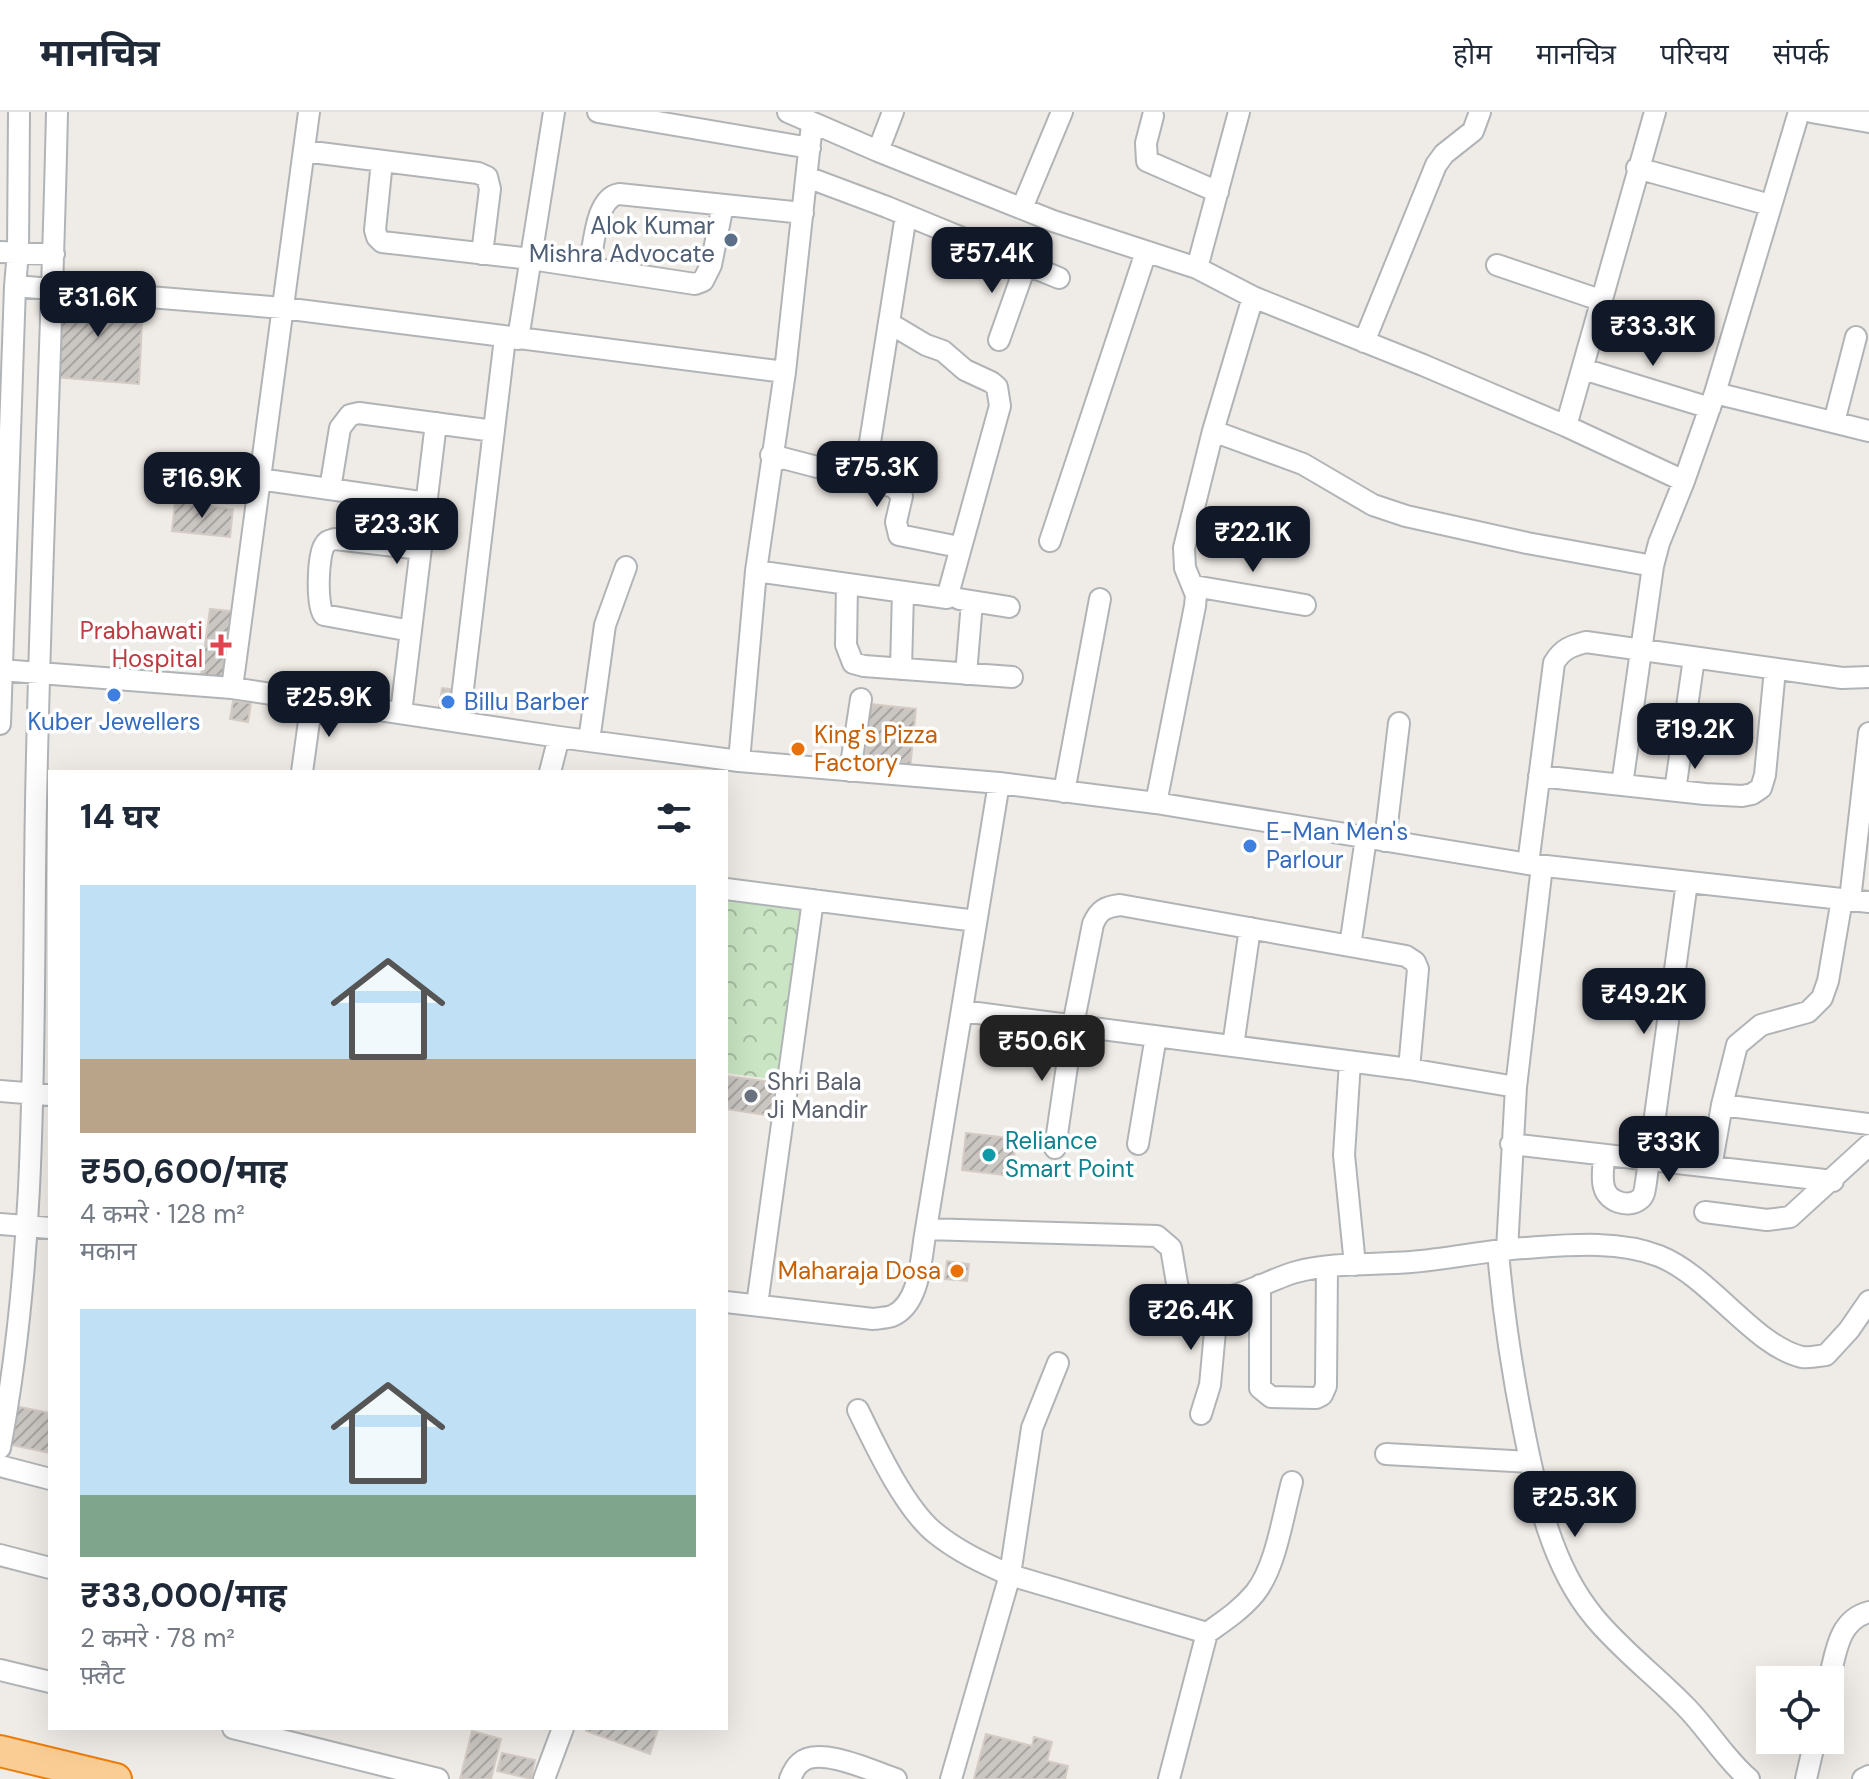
<!DOCTYPE html>
<html lang="hi">
<meta charset="utf-8">
<style>
:root{--surface:#fff;--page:#f6f6f7;--text:#1f2937;--muted:#747a83;--line:#e0e1e3;--accent:#111827}
body{margin:0;font-family:"DM Sans","Noto Sans Devanagari",sans-serif;background:var(--page);color:var(--text);height:100vh;display:flex;flex-direction:column;font-size:30px;white-space:nowrap}
*{box-sizing:border-box;margin:0}
p{font-size:26px;color:var(--muted)}
.icon{flex:none;width:44px;height:44px;fill:none;stroke:currentColor;stroke-width:2;stroke-linecap:round;stroke-linejoin:round}
.map{position:relative;flex:1;overflow:hidden}
.drawer{position:absolute;left:48px;top:658px;width:680px;height:960px;display:flex;flex-direction:column;background:var(--surface);border-radius:0px;box-shadow:0 8px 32px #0002}
.drawer>*{flex:none}
.fabs{position:absolute;left:1756px;top:1554px;display:grid;gap:16px}
.fabs a{display:grid;place-items:center;width:88px;height:88px;border-radius:0px;background:var(--surface);box-shadow:0 8px 32px #0002;font-size:40px}
.price{position:absolute;translate:-50% -68px;padding:0 18px;border-radius:16px;background:var(--accent);color:#fff;font-size:26px;line-height:52px;filter:drop-shadow(0 2px 4px #0008)}
.price::after{content:'';position:absolute;left:50%;top:48px;width:24px;height:18px;margin-left:-12px;background:inherit;clip-path:polygon(0 0,100% 0,50% 100%)}
.price.selected{background:#222;color:#fff}
ul{padding:0;list-style:none}
li{display:grid;align-content:center;gap:16px;height:424px;padding:0 32px}
li span{display:grid;place-items:center;height:248px;border-radius:0px;color:#555}
li>.icon{margin-inline-start:auto}
span .icon{width:144px;height:144px;fill:#fffc;stroke-width:1}
li b{font-size:34px}
h2{display:flex;justify-content:space-between;align-items:center;height:96px;padding:0 32px;font-size:34px}
header{display:flex;align-items:center;gap:48px;box-sizing:border-box;height:112px;padding:0 40px;background:var(--surface);border-bottom:2px solid var(--line)}
header strong{font-size:38px}
nav{display:flex;gap:44px;margin-inline-start:auto;font-size:28px}
.map>svg:first-child{display:block}
.park{fill:url(#park-crowns)}
.building{fill:url(#building-hatch);stroke:#d4ccc4;stroke-width:2}
.lines{fill:none;stroke-linecap:round;stroke-linejoin:round}
.minor-casing{stroke:#b1b4b7;stroke-width:24}
.highway-casing{stroke:#ec7d09;stroke-width:34}
.minor{stroke:#fff;stroke-width:20}
.highway{stroke:#f9cd93;stroke-width:30}
.service-dot{fill:#5c6f8a;stroke:#fff;stroke-width:3}
.health-dot{fill:#e0444e;stroke:#fff;stroke-width:3}
.shop-dot{fill:#3f7fe0;stroke:#fff;stroke-width:3}
.food-dot{fill:#e8710a;stroke:#fff;stroke-width:3}
.worship-dot{fill:#6b7280;stroke:#fff;stroke-width:3}
.culture-dot{fill:#0f9aa8;stroke:#fff;stroke-width:3}
.labels{text-anchor:middle;stroke-width:7;stroke-linejoin:round;paint-order:stroke}
.service-label{font-size:24px;fill:#4e5e75;stroke:#fff;text-anchor:end}
.health-label{font-size:24px;fill:#be3a42;stroke:#fff;text-anchor:end}
.shop-label{font-size:24px;fill:#366cbe;stroke:#fff;text-anchor:start}
.food-label{font-size:24px;fill:#c56008;stroke:#fff;text-anchor:start}
.worship-label{font-size:24px;fill:#5b616d;stroke:#fff;text-anchor:start}
.culture-label{font-size:24px;fill:#0d838f;stroke:#fff;text-anchor:start}
</style>
<header>
<strong>मानचित्र</strong>
<nav><a>होम</a><a>मानचित्र</a><a>परिचय</a><a>संपर्क</a></nav>
</header>
<div class="map">
<svg width="1869" height="1667" viewBox="0 0 1869 1667">
<defs>
<pattern id="park-crowns" width="20" height="18" patternUnits="userSpaceOnUse" patternTransform="scale(2)"><rect width="20" height="18" fill="#c9e5c3"/><path d="M2 6a3 3 0 1 1 6 0M12 15a3 3 0 1 1 6 0" fill="none" stroke="#a6bda2"/></pattern>
<pattern id="building-hatch" width="6" height="6" patternUnits="userSpaceOnUse" patternTransform="scale(2)"><rect width="6" height="6" fill="#cac6c2"/><path d="M-1 1l2-2M0 6l6-6M5 7l2-2" fill="none" stroke="#a7a4a1"/></pattern>
</defs>
<rect width="100%" height="100%" fill="#efebe6"/>
<!-- park -->
<path class="park" d="M726,786L805,797L779,968L726,961Z"/>
<!-- building -->
<path class="building" d="M57,183L143,189L139,272L54,265Z
M175,390L233,397L230,425L172,419Z
M210,497L239,500L230,567L201,563Z
M109,576H119V591L108,590Z
M442,576L458,578L455,604L438,601Z
M233,589L251,591L248,610L230,607Z
M870,592L916,597L910,658L864,654Z
M726,964L778,971L773,1004L726,997Z
M966,1021L1016,1027L1012,1064L962,1058Z
M947,1149L969,1152L967,1169L945,1167Z
M15,1294L50,1301V1341L7,1332Z
M587,1616H654L658,1617L650,1642L586,1619Z
M472,1619L501,1627L491,1667H460Z
M986,1622L1032,1634L1034,1625L1052,1630L1047,1649L1068,1654L1065,1667H974Z
M502,1641L535,1648L531,1667L497,1659Z"/>
<g class="lines">
<!-- minor casing -->
<g class="minor-casing">
<path id="minor" d="M598,0L810,36
M788,0L878,39L1053,109L1197,156L1253,185L1423,253L1566,314L1684,369L1715,281L1799,0
M1811,0L1869,10
M1153,4L1146,31L1147,49L1218,80
M304,39L478,61L487,65L490,77L482,142
M878,39L893,0
M382,49L375,118L377,125L382,130L531,147L695,172L703,169L711,153L723,93
M1637,56L1770,93
M807,65L887,95L1059,166
M1022,96L1062,0
M0,140L54,142
M1497,153L1600,188
M589,156C594,135 595,86 619,82L803,101
M1197,156L1239,0
M15,174L283,196L785,260
M518,227L554,0
M999,228L1026,152
M1364,230L1436,53L1444,42L1473,19L1480,0
M1583,257L1710,296
M1715,281L1869,319
M1834,310L1856,225
M1566,314L1655,0
M1213,319L1303,352L1373,393L1406,404L1527,431L1653,454
M771,343L894,375L902,384L896,410L899,423L959,435
M259,367L427,391
M864,368L906,103
M330,377L340,316L350,303L359,301L494,319
M1050,429L1146,140
M756,459L947,486L1000,294L997,275L991,270L965,258L943,239L926,233L889,211
M847,472L846,533L853,551L864,554L1012,565
M1194,474L1305,493
M959,487L1009,495
M411,519L324,503C316,493 318,445 324,434C327,428 329,429 335,427L421,437
M901,557L903,480
M1,558L232,576L559,625L739,649L999,671L1156,691L1528,752L1869,790
M966,562L972,490
M232,576L309,0
M401,601L436,311
M459,610L505,226
M0,612L15,174L18,140L19,0
M589,629L605,513L626,455
M739,649L756,459L785,260L812,12
M850,659L861,587
M302,660L312,588
M550,660L559,625
M1539,664L1705,682L1742,684L1752,682L1761,676L1765,663L1775,557
M1622,673L1653,454L1659,431L1684,369
M1675,679L1694,546
M1064,680L1100,487
M1156,691L1195,494L1196,483L1185,456L1184,436L1213,319L1253,185
M1385,729L1399,611
M1528,752L1554,551C1562,537 1571,534 1586,530L1842,566L1869,565
M726,777L976,809
M1850,788L1869,621
M1350,834L1366,726
M962,899L1409,957L1516,975
M1233,934L1250,816
M1350,950L1344,1043L1355,1153
M0,979L50,983
M1722,993L1869,1012
M1138,1032L1156,924
M1511,1032L1833,1069
M1055,1036L1073,913L1093,812C1099,798 1105,795 1120,793L1406,844L1415,850L1418,857L1409,957
M1604,1043C1604,1053 1601,1065 1604,1075C1607,1089 1628,1097 1640,1087C1645,1083 1645,1076 1646,1070L1687,770
M1711,1055L1722,993L1737,933L1761,913L1808,900L1822,886L1828,869L1842,787
M1705,1100L1767,1108L1790,1105L1869,1033
M0,1112L50,1116
M926,1117L1157,1124L1171,1136L1178,1177C1205,1208 1265,1168 1296,1160C1333,1150 1374,1153 1411,1150C1450,1147 1488,1138 1526,1136C1569,1133 1618,1128 1659,1144C1710,1164 1754,1234 1802,1245C1810,1246 1818,1244 1826,1243L1849,1218L1869,1189
M1507,1138L1516,975L1542,754
M1498,1139C1503,1200 1512,1259 1524,1319C1537,1384 1551,1453 1594,1505C1621,1538 1656,1564 1685,1594C1708,1617 1724,1646 1749,1667
M1260,1173V1276L1271,1285L1316,1286L1322,1283L1326,1274L1327,1155
M726,1190L873,1207C879,1206 886,1206 892,1204C921,1192 921,1143 926,1117L999,671
M757,1193L813,788
M858,1298C875,1333 904,1395 934,1420C957,1439 983,1451 1010,1463L1032,1316L1058,1251
M1201,1302L1210,1273L1218,1187
M0,1336C40,1125 32,906 36,692C40,462 52,231 57,0
M1386,1342L1530,1350
M0,1354L50,1367
M0,1443L50,1456
M1207,1521C1224,1509 1241,1498 1255,1481C1276,1455 1283,1403 1292,1370
M0,1558L50,1570
M1829,1568C1836,1541 1838,1508 1869,1500
M233,1616L438,1667
M544,1667L563,1616
M790,1667C792,1662 795,1655 800,1651C819,1633 874,1660 896,1667
M951,1667L1010,1463L1207,1521L1169,1667
M1806,1667L1815,1628
M1863,1667L1869,1664"/>
</g>
<!-- highway casing -->
<g class="highway-casing">
<path id="highway" d="M0,1639L116,1667"/>
</g>
<!-- minor -->
<use href="#minor" class="minor"/>
<!-- highway -->
<use href="#highway" class="highway"/>
</g>
<!-- markers -->
<circle class="service-dot" cx="731" cy="128" r="8"/>
<path class="health-dot" d="M217 521h8v8h8v8h-8v8h-8v-8h-8v-8h8z"/>
<g class="shop-dot">
<circle cx="114" cy="583" r="8"/>
<circle cx="448" cy="590" r="8"/>
<circle cx="1250" cy="734" r="8"/>
</g>
<g class="food-dot">
<circle cx="798" cy="637" r="8"/>
<circle cx="957" cy="1159" r="8"/>
</g>
<circle class="worship-dot" cx="751" cy="984" r="8"/>
<circle class="culture-dot" cx="989" cy="1043" r="8"/>
<g class="labels">
<!-- service labels -->
<g class="service-label">
<text x="715" y="122">Alok Kumar<tspan x="715" dy="28">Mishra Advocate</tspan></text>
</g>
<!-- health labels -->
<g class="health-label">
<text x="203" y="527">Prabhawati<tspan x="203" dy="28">Hospital</tspan></text>
</g>
<!-- shop labels -->
<g class="shop-label">
<text x="464" y="598">Billu Barber</text>
<text x="114" y="618" text-anchor="middle">Kuber Jewellers</text>
<text x="1266" y="728">E-Man Men's<tspan x="1266" dy="28">Parlour</tspan></text>
</g>
<!-- food labels -->
<g class="food-label">
<text x="814" y="631">King's Pizza<tspan x="814" dy="28">Factory</tspan></text>
<text x="941" y="1167" text-anchor="end">Maharaja Dosa</text>
</g>
<!-- worship labels -->
<g class="worship-label">
<text x="767" y="978">Shri Bala<tspan x="767" dy="28">Ji Mandir</tspan></text>
</g>
<!-- culture labels -->
<g class="culture-label">
<text x="1005" y="1037">Reliance<tspan x="1005" dy="28">Smart Point</tspan></text>
</g>
</g>
</svg>
<div class="fabs">
<a><svg class="icon" aria-label="locate" viewBox="0 0 24 24"><circle cx="12" cy="12" r="6"/><path d="M12 2v4M12 18v4M2 12h4M18 12h4"/></svg></a>
</div>
<b class="price" style="left:992px;top:183px">₹57.4K</b>
<b class="price" style="left:98px;top:227px">₹31.6K</b>
<b class="price" style="left:1653px;top:256px">₹33.3K</b>
<b class="price" style="left:877px;top:397px">₹75.3K</b>
<b class="price" style="left:202px;top:408px">₹16.9K</b>
<b class="price" style="left:397px;top:454px">₹23.3K</b>
<b class="price" style="left:1253px;top:462px">₹22.1K</b>
<b class="price" style="left:329px;top:627px">₹25.9K</b>
<b class="price" style="left:1695px;top:659px">₹19.2K</b>
<b class="price" style="left:1644px;top:924px">₹49.2K</b>
<b class="price selected" style="left:1042px;top:971px">₹50.6K</b>
<b class="price" style="left:1669px;top:1072px">₹33K</b>
<b class="price" style="left:1191px;top:1240px">₹26.4K</b>
<b class="price" style="left:1575px;top:1427px">₹25.3K</b>
<section class="drawer">
<h2>14 घर<svg class="icon" aria-label="filters" viewBox="0 0 24 24"><path d="M4 7h16M4 17h16"/><circle cx="9" cy="7" r="2"/><circle cx="15" cy="17" r="2"/></svg></h2>
<ul>
<li><span style="background:linear-gradient(#bfe0f5 70%,#b9a48a 0)"><svg class="icon" aria-label="home" viewBox="0 0 24 24"><path d="M3 11l9-7 9 7M6 9v11h12V9"/></svg></span><div><b>₹50,600/माह</b><p>4 कमरे · 128 m²</p><p>मकान</p></div></li>
<li><span style="background:linear-gradient(#bfe0f5 75%,#7fa58c 0)"><svg class="icon" aria-label="home" viewBox="0 0 24 24"><path d="M3 11l9-7 9 7M6 9v11h12V9"/></svg></span><div><b>₹33,000/माह</b><p>2 कमरे · 78 m²</p><p>फ़्लैट</p></div></li>
</ul>
</section>
</div>
